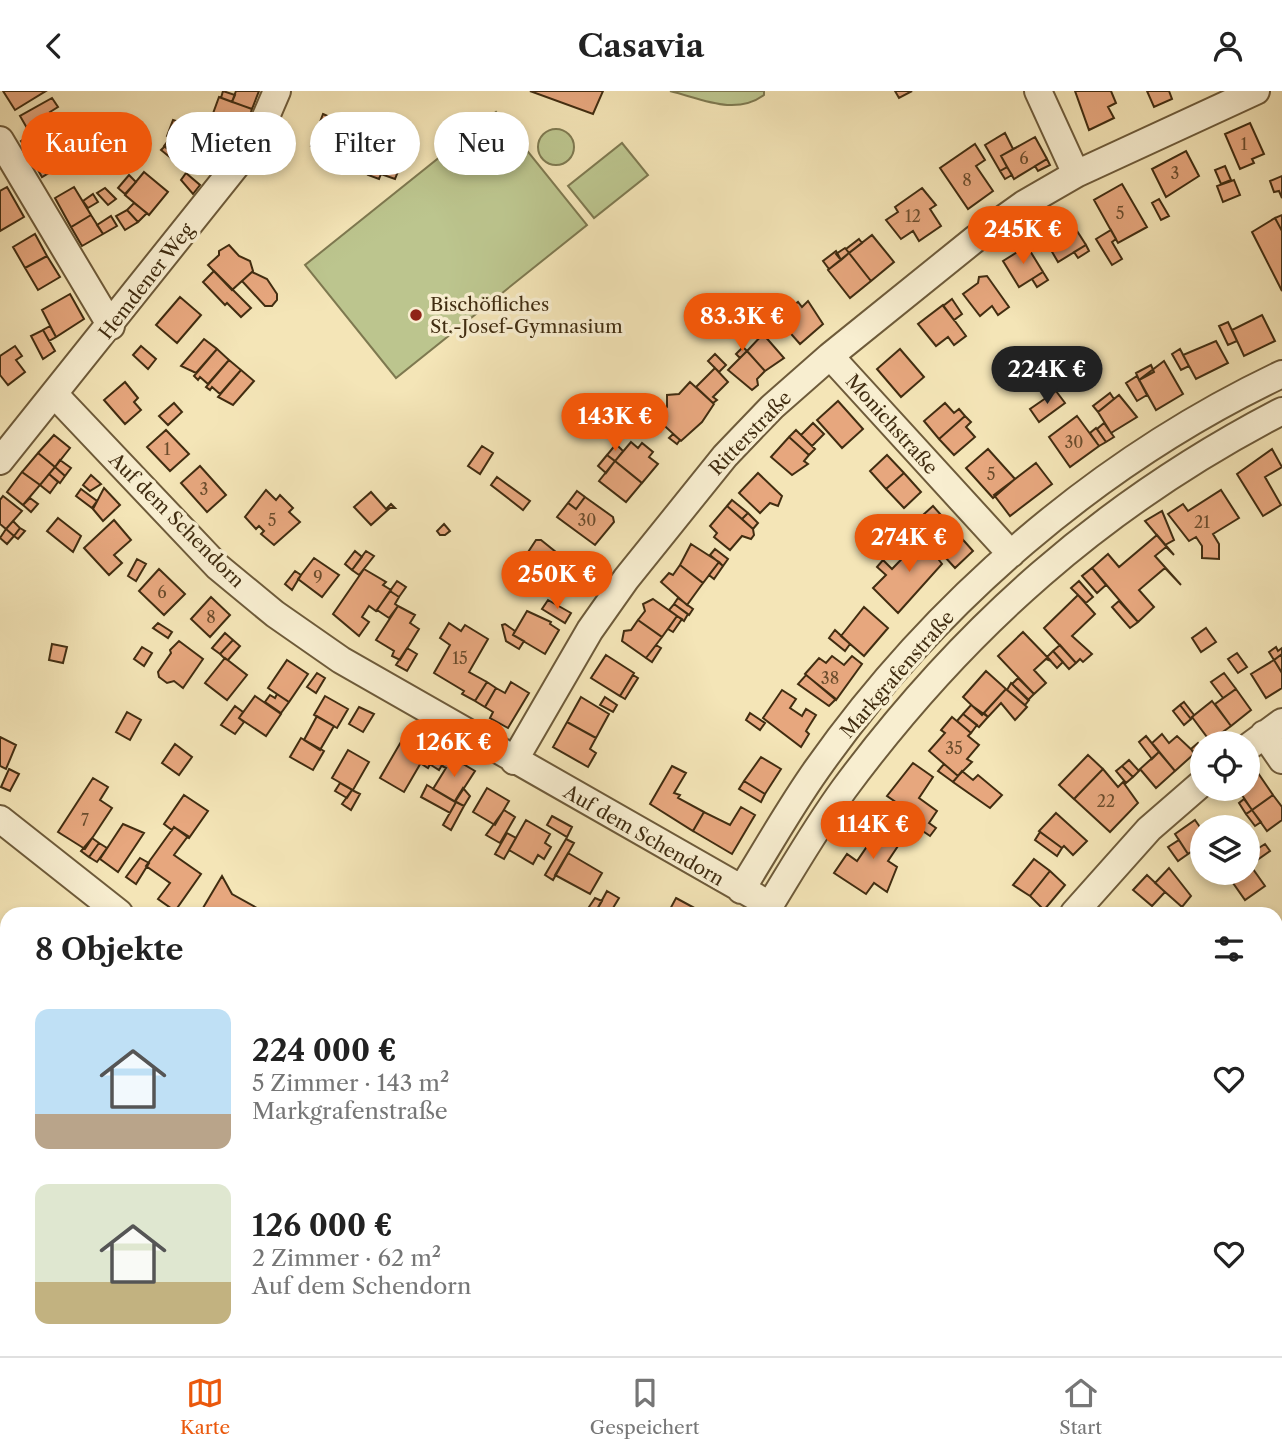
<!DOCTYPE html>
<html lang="de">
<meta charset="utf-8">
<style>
:root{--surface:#fff;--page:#f2f2f2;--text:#222;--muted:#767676;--line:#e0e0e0;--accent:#ea580c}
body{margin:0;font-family:"Libre Caslon Text",serif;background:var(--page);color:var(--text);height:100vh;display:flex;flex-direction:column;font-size:26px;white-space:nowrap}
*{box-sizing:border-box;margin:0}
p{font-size:23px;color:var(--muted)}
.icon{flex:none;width:38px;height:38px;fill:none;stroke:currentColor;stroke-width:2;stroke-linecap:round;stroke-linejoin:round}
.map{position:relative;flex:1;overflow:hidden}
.drawer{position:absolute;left:0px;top:816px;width:1283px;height:450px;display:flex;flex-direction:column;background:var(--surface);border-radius:21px 21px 0 0;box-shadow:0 4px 10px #0003}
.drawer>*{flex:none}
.hud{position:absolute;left:21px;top:21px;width:700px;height:63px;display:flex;gap:14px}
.tools{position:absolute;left:1190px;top:640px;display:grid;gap:14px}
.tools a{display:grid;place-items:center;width:70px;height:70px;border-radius:50%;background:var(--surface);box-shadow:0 4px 10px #0003;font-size:35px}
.price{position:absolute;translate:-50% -60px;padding:0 16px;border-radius:24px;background:var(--accent);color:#fff;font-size:23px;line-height:46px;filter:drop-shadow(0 2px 4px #0008)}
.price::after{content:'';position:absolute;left:50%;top:42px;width:21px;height:16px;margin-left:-10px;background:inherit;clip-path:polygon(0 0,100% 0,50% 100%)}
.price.active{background:#222;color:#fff}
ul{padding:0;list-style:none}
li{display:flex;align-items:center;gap:21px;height:175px;padding:0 35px}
li span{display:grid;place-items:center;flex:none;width:196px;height:140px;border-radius:14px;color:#555}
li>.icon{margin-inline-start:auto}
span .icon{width:84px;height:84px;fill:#fffc;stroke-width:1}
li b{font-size:30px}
h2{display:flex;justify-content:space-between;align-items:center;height:84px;padding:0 35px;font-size:30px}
.chip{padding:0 24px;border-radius:32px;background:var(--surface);box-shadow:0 4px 10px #0003;font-size:24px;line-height:63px}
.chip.active{background:var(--accent);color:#fff}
header{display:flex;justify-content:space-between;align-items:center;height:91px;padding:0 35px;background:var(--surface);font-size:32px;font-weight:800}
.menu{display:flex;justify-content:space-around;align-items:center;height:98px;border-top:2px solid var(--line);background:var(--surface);font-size:19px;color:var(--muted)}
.menu a{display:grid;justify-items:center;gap:4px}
.menu .active{color:var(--accent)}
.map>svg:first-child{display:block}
.green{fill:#bcc58e;stroke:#7e7950;stroke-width:2}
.building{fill:#e7a77e;stroke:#412d11;stroke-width:2}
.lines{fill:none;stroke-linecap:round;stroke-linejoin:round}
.minor-casing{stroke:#6e5b3a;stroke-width:30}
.minor{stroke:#f8eed0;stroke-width:26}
.poi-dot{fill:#8f2418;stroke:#f8eed0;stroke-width:2.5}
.labels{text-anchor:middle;stroke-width:7;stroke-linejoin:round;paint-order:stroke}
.number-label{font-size:16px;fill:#6a4c2c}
.street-label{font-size:19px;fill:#412d11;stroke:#f8eed0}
.poi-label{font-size:19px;fill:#412d11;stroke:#f8eed0;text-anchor:start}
</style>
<header><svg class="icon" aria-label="back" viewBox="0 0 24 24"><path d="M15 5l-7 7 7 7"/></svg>Casavia<svg class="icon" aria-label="person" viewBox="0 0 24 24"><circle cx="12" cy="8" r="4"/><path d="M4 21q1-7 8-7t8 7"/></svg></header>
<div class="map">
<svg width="1282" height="1265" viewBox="0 0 1282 1265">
<rect width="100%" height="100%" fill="#f4e5b7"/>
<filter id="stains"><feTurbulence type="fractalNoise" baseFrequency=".00286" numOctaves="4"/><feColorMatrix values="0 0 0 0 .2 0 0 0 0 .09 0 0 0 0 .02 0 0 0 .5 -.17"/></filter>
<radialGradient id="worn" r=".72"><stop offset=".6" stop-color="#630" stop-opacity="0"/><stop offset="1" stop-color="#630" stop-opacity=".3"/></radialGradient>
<!-- green -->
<path class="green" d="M670,0H764V4C735,25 702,8 670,0Z
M496,21L587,134L396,287L305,174Z
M538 56a18 18 0 1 1 36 0a18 18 0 1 1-36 0Z
M622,52L648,84L594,127L568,95Z"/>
<!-- building -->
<path class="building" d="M3,0H46L15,19Z
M223,0L235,4L232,11L221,7Z
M236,0H259L252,18L232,11Z
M530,0H603L593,23Z
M895,0H912L899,7Z
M1075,0H1111L1116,12L1108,16L1114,27L1089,39Z
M1147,0H1169L1172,8L1154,16Z
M219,6L252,18L245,39L235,51L226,42L229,34L224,39L211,28Z
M52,7L58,16L50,21L55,29L31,44L20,25Z
M323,23L341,31L329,62L311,55Z
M199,27L217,46L210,55L190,38Z
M361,27L370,31L367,41L408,55L395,88L381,83L379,88L368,84L370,78L329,62L341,31L358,37Z
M173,29L182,32L170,47L167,45Z
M182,32L208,53L189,75L164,55Z
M1250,32L1264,63L1252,68L1254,72L1240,78L1225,43Z
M35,41L39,49L26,58L21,50Z
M223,41L235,51L230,57L218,46Z
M1005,42L1013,58L1019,55L1001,65L1007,76L1000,80L985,54Z
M47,45L64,73L42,86L26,58Z
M1035,46L1047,68L1014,88L1001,65Z
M975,53L985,69L976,75L993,100L968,118L940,77Z
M165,55L181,68L177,72L161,59Z
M1186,60L1199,85L1166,106L1152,78Z
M1047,68L1050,74L1038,80L1035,75Z
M1225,75L1231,89L1221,93L1215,79Z
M1007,76L1012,84L1005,88L1000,80Z
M144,81L168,101L149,124L125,104Z
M186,82L200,94L193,103L181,89Z
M129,84L136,91L125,103L118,97Z
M1282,85V107L1279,100L1274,101L1270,90Z
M1234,89L1240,104L1223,111L1217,95Z
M1122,93L1147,136L1118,152L1094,109Z
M7,96L24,126L0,140V100Z
M74,96L91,124L71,136L55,107Z
M105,97L116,108L108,114L97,102Z
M922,97L936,114L930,118L941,135L919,150L913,140L901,148L886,129L898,121L895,116Z
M93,103L98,111L88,117L83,110Z
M1159,108L1169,125L1161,129L1152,112Z
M134,112L147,122L138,131L127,119Z
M127,119L138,131L125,139L116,125Z
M91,124L103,143L82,155L71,136Z
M1282,124V140L1275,127Z
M111,125L117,135L103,143L97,134Z
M1275,127L1282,140V200L1252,141Z
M1070,129L1086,154L1058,171L1048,154L1052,151L1047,142Z
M1111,139L1116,148L1112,151L1122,168L1112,174L1096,148Z
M35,143L47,165L25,177L13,156Z
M872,144L894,171L871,190L849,162Z
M859,148L862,152L849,162L846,158Z
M229,154L239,165L250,170L253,180L232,199L208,174L219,164V160Z
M1086,154L1089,160L1078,167L1074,161Z
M1027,155L1043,181L1019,196L1003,170Z
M845,157L849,162L841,169L836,163Z
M836,160L841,169L829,178L823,170Z
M849,162L871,190L850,207L828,179Z
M47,165L60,186L38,199L25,177Z
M214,180L251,217L241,226L227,212L225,214L203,191Z
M252,181L267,188L277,203V209L272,215H265L242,190Z
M1043,181L1048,189L1037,196L1032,188Z
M987,185L1009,216L998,224L992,215L980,225L963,203L978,192L979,186Z
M70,203L84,228L56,246L42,219Z
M180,206L201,224L177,252L156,234Z
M952,208L962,223L954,229L943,215Z
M808,210L823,233L800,253L777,227L798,211L802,216Z
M943,214L966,245L954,254L948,246L936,255L918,233Z
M1262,224L1275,250L1244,265L1232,239Z
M1228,231L1237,250L1228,254L1219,235Z
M50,235L56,246L49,250L43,239Z
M43,239L55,260L43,268L31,245Z
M763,243L784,267L765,280L747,260Z
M204,248L217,258L196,282L181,275Z
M1216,250L1228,272L1196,288L1183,264Z
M15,255L22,265L16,269L25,281L8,294L0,284V265Z
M141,255L156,268L148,278L133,264Z
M743,256L747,260L740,267L736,263Z
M217,258L229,269L208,293L200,286L198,289L194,285Z
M900,258L924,286L901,306L877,278Z
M1180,258L1189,275L1181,279L1172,263Z
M747,260L765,280L757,288L758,294L752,299L728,279Z
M715,263L726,274L719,281L708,270Z
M229,269L241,279L220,303L212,296L210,299L206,296Z
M1164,270L1183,303L1156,319L1137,285L1139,289Z
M1151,274L1154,281L1139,289L1136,282Z
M715,277L728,291L713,306L717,309L713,312L696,296Z
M241,279L254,290L233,314L218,306Z
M1137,285L1147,304L1137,310L1126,292Z
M125,291L138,307L134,311L141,319L125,333L104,309Z
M690,291L714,313L702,331L681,350L657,328L667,316V304L679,303Z
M1056,300L1065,312L1039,331L1030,318Z
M1110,302L1114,308L1098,321L1093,315Z
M1119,304L1137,326L1111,342L1098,321Z
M838,310L863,338L842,357L817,329Z
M174,312L182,321L168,334L159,325Z
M945,312L954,322L959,318L965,325L939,348L924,330Z
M965,325L971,331L966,336L975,346L954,364L939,348Z
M1077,325L1099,355L1070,376L1049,346Z
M813,332L824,343L812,355L801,344Z
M1104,332L1114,346L1106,351L1097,338Z
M1096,337L1106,351L1099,355L1090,342Z
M166,339L189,363L170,380L147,356Z
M796,339L815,358L809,364L789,346Z
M673,343L680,349L677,353L669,347Z
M54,344L70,357L55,376L38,362Z
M789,346L809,364L804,370L808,373L792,384L771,366Z
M631,351L638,357L642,352L653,361L649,366L658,373L642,392L615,370Z
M616,353L623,360L615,370L607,364Z
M482,355L493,362L480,383L468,375Z
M988,358L1015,388L993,407L966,377Z
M1272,358L1282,376L1265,386L1281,414L1263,425L1237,383Z
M38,362L55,376L40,394L22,381Z
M607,364L615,370L606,382L598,375Z
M887,364L904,382L886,398L870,380Z
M60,369L71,377L65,385L55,376Z
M615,370L642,392L626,411L599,390Z
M1036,372L1052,393L1010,425L994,404Z
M200,375L226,404L207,421L181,392Z
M55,376L65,385L60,392L49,383Z
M22,381L40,394L23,414L7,401Z
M758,382L782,405L778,415L770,412L760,422L739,402Z
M904,382L921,401L904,417L886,398Z
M49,383L58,391L50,402L40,394Z
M91,384L101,393L90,400L83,394Z
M497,386L530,410L523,419L491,394Z
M104,397L120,414L103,430L93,418Z
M81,398L97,410L92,417L76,405Z
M266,399L276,409L280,404L293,417L289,421L300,431L274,454L261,443L264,440L259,435L256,438L245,426Z
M1221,399L1239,427L1213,443L1219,453V468L1202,467V455L1196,446L1189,450L1168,423L1183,413L1188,420Z
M577,400L585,406L576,418L568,412Z
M371,401L386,418L391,413L395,417H390L371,434L354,416Z
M3,405L22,420L6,438L0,433V409Z
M585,406L613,426L614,431L595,454L557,426L568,412L576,418Z
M30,407L38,413L31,421L23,414Z
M732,409L748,422L742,428L727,415Z
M727,415L753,438L754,444L751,448L742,445L730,459L714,446L717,442L710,435Z
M933,415L973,460L955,477L914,432Z
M1162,420L1174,449L1165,454L1145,430Z
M748,422L758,432L753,438L742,428Z
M58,427L81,445L73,461L47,440Z
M114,429L131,449L114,464L122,472L109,484L84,457Z
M13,430L20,437L14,445L6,438Z
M444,433L450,440L445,444H440L437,440Z
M20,437L25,440L18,448L14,445Z
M6,438L14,445L7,453L0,447Z
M925,444L944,465L939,469L942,473L898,522L873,497L886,484L877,476L883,469L892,478Z
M1157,444L1174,464L1166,456L1155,465L1181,494L1165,477L1139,499L1154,516L1138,531L1092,477L1108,463L1119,476Z
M536,449H541L572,474L555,499L520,479L519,475Z
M691,453L719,471L703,492L680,474Z
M715,458L728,468L723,475L710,464Z
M355,460L362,466L352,479L345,473Z
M366,460L374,465L359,484L352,479Z
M314,467L339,484L322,506L298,488Z
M137,468L146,473L136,490L128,485Z
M719,471L723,475L714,488L709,484Z
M680,474L703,492L687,514L661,491L669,482L673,484Z
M1092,477L1106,494L1097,502L1082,485Z
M159,478L185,503L164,524L139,500Z
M364,478L386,491L383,494L391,499L376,520L369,515L362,526L369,531L359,545L333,523Z
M295,480L301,484L292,499L285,493Z
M397,490L406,496L399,506L390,500Z
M1079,490L1093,506L1086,512L1071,497Z
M390,500L399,506L395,513L398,515L389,527L377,519Z
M1078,504L1095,523L1072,545L1092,563L1083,571L1080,568L1076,572L1044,537Z
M211,506L230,524L210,546L191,528Z
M678,507L693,518L689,524L674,513Z
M653,508L677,525L662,546L638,529L645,520L643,513Z
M548,509L571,522L565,532L542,518Z
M1119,510L1138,531L1130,537L1112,516Z
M674,513L688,523L684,530L669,519Z
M398,515L415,524L410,532L419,538L400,569L392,565L394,560L376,549Z
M864,516L888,537L864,565L841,545Z
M527,520L551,531L550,533L559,539L545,563L513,544Z
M677,525L682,528L673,541L668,538Z
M638,529L662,546L646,567L622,550L624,540L631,539Z
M158,532L172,541L168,547L153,537Z
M449,532L461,540L465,534L488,548L469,581L487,591L475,610L462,603L464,600L434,582L450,554L440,547Z
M505,533L515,540L513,544L524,550L519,558L506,550L502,534Z
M1206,537L1216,551L1201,561L1192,547Z
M835,539L850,553L845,560L829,547Z
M1023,541L1051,570L1046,568L1034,579L1046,592L1034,603L998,565Z
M225,542L233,549L220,563L212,557Z
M233,549L240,555L228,569L225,568L220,563Z
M179,550L203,568L183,597L174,590L167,592L159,586L158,581L171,562L170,559Z
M52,553L67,556L63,572L49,569Z
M656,554L661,557L652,571L646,567Z
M1060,554L1076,572L1069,578L1053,560Z
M142,556L152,562L144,575L134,568Z
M1276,556L1278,560L1282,557V563L1274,569L1269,561Z
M407,557L417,563L407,580L396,574Z
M1053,560L1063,571L1057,577L1047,566Z
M1237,562L1247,576L1238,582L1228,568Z
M1282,563V582L1274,569Z
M606,564L634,582L620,605L591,587Z
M832,565L844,574L852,565L862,573L836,609L805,583L819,567L826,572Z
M225,567L247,584L227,609L205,592Z
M287,569L308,583L289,611L268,597Z
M1274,569L1282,582V597L1266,607L1251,583Z
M986,580L1006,598L982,624L963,606Z
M317,582L325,587L316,602L307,596Z
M1224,582L1236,598L1223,607L1211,591Z
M633,584L638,587L625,608L620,605Z
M806,584L836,608L829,615L798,593Z
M1018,587L1034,603L1028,609L1012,593Z
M487,591L496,597L485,616L475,610Z
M511,591L529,602L508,637L490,627L493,621L485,616L496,597L505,602Z
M1011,592L1029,609L1025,614L1007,599Z
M1006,598L1027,616L1015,629L1001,612L988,626L984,622Z
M1236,598L1251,619L1231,635L1215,613Z
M782,599L796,608L790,617L802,625L806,618L816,624L806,640L809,643L801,656L763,627Z
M277,603L289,611L281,622L265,611L270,604L275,607Z
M255,605L281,623L266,645L239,627Z
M325,605L348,618L337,637L314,624Z
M581,606L609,623L596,647L567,631Z
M605,606L617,614L613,621L600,614Z
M1212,610L1231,635L1210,650L1192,626Z
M1184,611L1194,624L1191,628L1180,614Z
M971,614L988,626L979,636L963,623Z
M1180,614L1191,628L1184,634L1173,620Z
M235,615L243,621L239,627L244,631L235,643L221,634Z
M359,616L374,623L363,641L349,633Z
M127,621L141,629L130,649L116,641Z
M750,622L765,632L760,639L746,629Z
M963,623L977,634L971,642L957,630Z
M317,625L334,635L320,659L304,649Z
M952,626L971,642L968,645L979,654L967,668L972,671L958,685L929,660L945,642L941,639Z
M567,631L596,647L590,658L596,662L588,676L553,656Z
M1162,643L1169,652L1177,645L1195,662L1175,680L1152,652Z
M1146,645L1159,661L1152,668L1139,651Z
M0,646L16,654L6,678L0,675Z
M301,647L324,660L313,679L290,666Z
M402,649L426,663L404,701L380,687Z
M423,651L438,659L428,677L420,672L426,663L419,659Z
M1198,652L1202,657V675L1191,658Z
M175,653L192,666L179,684L162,672Z
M348,659L369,671L353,699L332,687Z
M439,659L448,664L439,679L431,674Z
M1159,661L1175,680L1156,697L1140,678Z
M448,664L475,680L455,711L433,698L446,677L442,675Z
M1088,664L1103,678L1074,708L1059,694Z
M761,666L781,678L765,703L744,690Z
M1129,669L1139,680L1133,686L1122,675Z
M913,672L933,686L919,707L937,720L929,732L936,737L930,745L914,734L919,727L887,705Z
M944,673L958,685L953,691L938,680Z
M672,675L686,682L674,702L680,704L678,707L704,721L693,740L650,713Z
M1122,675L1133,686L1126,692L1116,680Z
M9,678L19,683L10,700L1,696Z
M1103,678L1118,696L1123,691L1138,712L1110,741L1074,708Z
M962,680L973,689L978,684L1002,704L990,717L953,691Z
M1258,682L1273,704L1252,719L1238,698H1248V689Z
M93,687L108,696L100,709L112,717L85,758L58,741Z
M744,690L765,703L761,711L739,698Z
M340,692L352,699L347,707L335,700Z
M427,694L456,711L450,722L421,706Z
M463,697L470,705L464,715L455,710Z
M487,697L509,710L495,734L473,721Z
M352,699L360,703L351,719L342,713Z
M184,704L208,720L189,747L174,736L172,739L164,733Z
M1273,704L1282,716V729L1267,740L1252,719Z
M1244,708L1252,719L1246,723L1239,712Z
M456,711L464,715L451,739L443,734Z
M741,716L755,724L732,763L693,740L704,721L730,734Z
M504,719L515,726L500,752L486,744Z
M1252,719L1261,731L1255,735L1246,723Z
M1056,722L1087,750L1073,764L1064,755L1062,757L1039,740Z
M552,725L572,736L567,746L547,734Z
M526,729L550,743L545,752L551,756L544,768L538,764L533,773L509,759Z
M885,729L906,743L888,770L897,776L887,801L874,792L866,803L834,782L847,763L857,770Z
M1195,729L1202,739V753L1188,763L1175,743Z
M123,733L144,742L118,781L100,768Z
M174,736L188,745L174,764L201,783L175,820L158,808L170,792L146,775Z
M1040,741L1062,757L1057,765L1035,749Z
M507,742L516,747L504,768L495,763Z
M92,747L99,752L89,766L81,760Z
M1251,747L1258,756L1248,763V749Z
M566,748L574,752L553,789L545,784Z
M1179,749L1188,763L1178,770L1168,756Z
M99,752L107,757L97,771L89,766Z
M1265,753L1270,760L1250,774L1248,764Z
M568,762L602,782L590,803L555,784Z
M140,767L149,772L136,793L126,786Z
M1034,768L1050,780L1030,805L1013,794Z
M1248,771L1265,795L1245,809L1226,782H1248Z
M1169,777L1191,805L1182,816L1155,792Z
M1050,780L1065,794L1044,819L1030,805Z
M1147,784L1165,801L1152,815L1133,799Z
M222,785L232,803L257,817L254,822H200Z
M607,800L619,807L610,822H595Z
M595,807L602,810L595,822H585Z
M676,807L702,821L701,822H668Z
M7,870V896L0,888V880Z
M0,935L7,941V958L0,968Z
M7,958V984L0,979V968Z
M1281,959L1282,960V1006L1276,1000V965Z
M1276,1098L1282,1109V1121L1276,1125Z
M1276,1134L1282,1145L1276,1152Z
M7,1164V1175L0,1177V1166Z
M7,1175V1202L0,1203V1177Z
M7,1207V1220L2,1226L0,1215Z
M1276,1256L1281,1265H1256L1253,1260Z
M48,1258H61L55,1265H42Z
M61,1258H79L83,1262L81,1265H55Z
M248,1258H269L279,1265H244Z
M269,1258H288L283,1265Z
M425,1258L437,1265H396L400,1259Z
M440,1258H443L455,1265H437Z
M561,1258H604L608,1265H566L560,1261Z
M684,1258H722L718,1265H680Z
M961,1258H1033L1041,1265H971Z"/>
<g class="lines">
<!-- minor casing -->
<g class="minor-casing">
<path id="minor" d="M1038,0L1076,83
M0,49L111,235
M830,265L1011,463
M55,304L218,476L275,523L341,569L770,814C794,775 817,735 844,698C963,537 1104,412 1282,320
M0,370L255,51L277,0
M1264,643L1282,669
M1248,656L1282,631
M514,670L590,539L626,488L725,365L772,316L830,265L975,148L1024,113L1076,83L1256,0
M0,728L119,822
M741,799C766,759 790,716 817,678C934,512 1098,370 1282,283
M1074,822L1149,738L1202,692
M0,908L7,913
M1276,1041L1282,1048
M0,1078L7,1068
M818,1258L830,1265
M211,1265L215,1258
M488,1265L492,1258
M524,1265L528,1258
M1188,1265L1199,1258"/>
</g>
<!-- minor -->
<use href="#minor" class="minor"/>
</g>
<!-- markers -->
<circle class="poi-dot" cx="416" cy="224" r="7"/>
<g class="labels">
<!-- number labels -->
<g class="number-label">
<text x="1244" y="59">1</text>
<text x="1024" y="73">6</text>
<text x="1175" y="88">3</text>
<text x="967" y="95">8</text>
<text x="1120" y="128">5</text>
<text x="913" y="131">12</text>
<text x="1074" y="357">30</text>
<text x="167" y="364">1</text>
<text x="991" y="389">5</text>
<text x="204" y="404">3</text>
<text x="272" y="435">5</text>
<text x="587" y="435">30</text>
<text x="1202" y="437">21</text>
<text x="318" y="492">9</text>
<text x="162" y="507">6</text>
<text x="211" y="532">8</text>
<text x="460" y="573">15</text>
<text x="830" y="593">38</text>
<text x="954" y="663">35</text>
<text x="1106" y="716">22</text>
<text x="85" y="735">7</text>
</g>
<!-- street labels -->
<g class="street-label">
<text transform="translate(146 190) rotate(-52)" y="7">Hemdener Weg</text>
<text transform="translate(892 333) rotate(48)" y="7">Monichstraße</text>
<text transform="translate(750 342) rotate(-46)" y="7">Ritterstraße</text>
<text transform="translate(177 429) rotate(45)" y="7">Auf dem Schendorn</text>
<text transform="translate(897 583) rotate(-49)" y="7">Markgrafenstraße</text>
<text transform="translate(644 744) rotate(30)" y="7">Auf dem Schendorn</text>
</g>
<!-- poi labels -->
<g class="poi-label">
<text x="430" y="220">Bischöfliches<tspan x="430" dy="22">St.-Josef-Gymnasium</tspan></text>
</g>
</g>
<rect width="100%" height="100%" filter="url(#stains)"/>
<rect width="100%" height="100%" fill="url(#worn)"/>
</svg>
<div class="tools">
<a><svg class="icon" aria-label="locate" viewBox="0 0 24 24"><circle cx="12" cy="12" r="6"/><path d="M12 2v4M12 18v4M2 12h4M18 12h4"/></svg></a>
<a><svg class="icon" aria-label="layers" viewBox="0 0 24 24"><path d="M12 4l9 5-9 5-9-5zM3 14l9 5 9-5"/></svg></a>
</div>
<b class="price" style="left:1023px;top:175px">245K €</b>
<b class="price" style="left:742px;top:262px">83.3K €</b>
<b class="price active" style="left:1047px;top:315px">224K €</b>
<b class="price" style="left:615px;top:362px">143K €</b>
<b class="price" style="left:909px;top:483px">274K €</b>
<b class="price" style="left:557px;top:520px">250K €</b>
<b class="price" style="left:454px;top:688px">126K €</b>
<b class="price" style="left:873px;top:770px">114K €</b>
<div class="hud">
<a class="chip active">Kaufen</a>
<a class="chip">Mieten</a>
<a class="chip">Filter</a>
<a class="chip">Neu</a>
</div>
<section class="drawer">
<h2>8 Objekte<svg class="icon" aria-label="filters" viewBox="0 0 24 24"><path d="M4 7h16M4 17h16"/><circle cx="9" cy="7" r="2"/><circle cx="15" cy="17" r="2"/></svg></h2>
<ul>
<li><span style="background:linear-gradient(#bfe0f5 75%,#b9a48a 0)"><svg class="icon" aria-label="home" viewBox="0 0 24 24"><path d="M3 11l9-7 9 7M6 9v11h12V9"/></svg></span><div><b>224 000 €</b><p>5 Zimmer · 143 m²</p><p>Markgrafenstraße</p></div><svg class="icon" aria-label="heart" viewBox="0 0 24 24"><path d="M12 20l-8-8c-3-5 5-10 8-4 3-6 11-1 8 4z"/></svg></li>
<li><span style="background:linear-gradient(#dfe7d0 70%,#c2b280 0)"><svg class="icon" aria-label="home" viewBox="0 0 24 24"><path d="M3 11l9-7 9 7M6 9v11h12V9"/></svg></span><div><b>126 000 €</b><p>2 Zimmer · 62 m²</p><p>Auf dem Schendorn</p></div><svg class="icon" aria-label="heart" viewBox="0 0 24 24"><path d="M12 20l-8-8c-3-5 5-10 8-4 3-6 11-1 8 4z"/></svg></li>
</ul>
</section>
</div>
<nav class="menu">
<a class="active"><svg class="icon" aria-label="map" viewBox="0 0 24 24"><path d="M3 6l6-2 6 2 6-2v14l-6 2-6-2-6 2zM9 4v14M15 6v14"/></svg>Karte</a>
<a><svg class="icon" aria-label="saved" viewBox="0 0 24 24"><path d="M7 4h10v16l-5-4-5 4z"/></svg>Gespeichert</a>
<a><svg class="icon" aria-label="home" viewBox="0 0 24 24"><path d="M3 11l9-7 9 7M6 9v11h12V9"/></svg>Start</a>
</nav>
